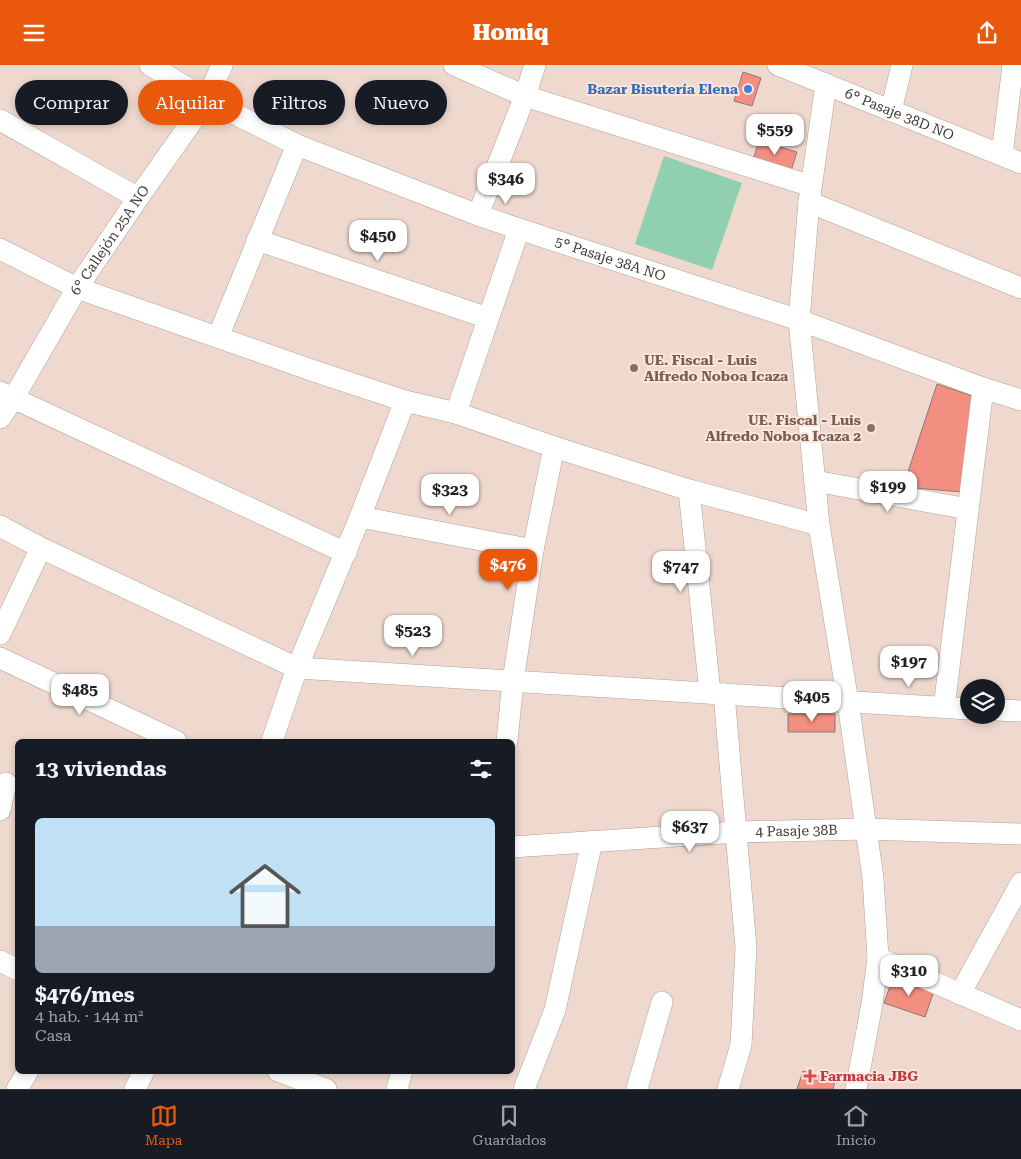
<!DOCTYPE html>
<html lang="es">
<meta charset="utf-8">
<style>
:root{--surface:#171b24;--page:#20242c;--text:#f1f3f6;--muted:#9ea1a6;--line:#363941;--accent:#ea580c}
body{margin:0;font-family:"Roboto Serif",serif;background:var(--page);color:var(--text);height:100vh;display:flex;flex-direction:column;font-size:19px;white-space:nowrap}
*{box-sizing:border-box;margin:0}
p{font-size:16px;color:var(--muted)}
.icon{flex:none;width:28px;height:28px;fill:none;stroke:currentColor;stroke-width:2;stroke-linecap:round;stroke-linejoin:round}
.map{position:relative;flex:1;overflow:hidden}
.side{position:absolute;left:15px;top:674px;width:500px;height:335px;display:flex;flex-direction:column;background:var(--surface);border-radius:8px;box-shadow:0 2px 8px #0003}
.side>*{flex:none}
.guide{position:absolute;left:15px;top:15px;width:500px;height:45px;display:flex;gap:10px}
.buttons{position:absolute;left:960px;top:614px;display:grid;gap:10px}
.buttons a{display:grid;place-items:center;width:45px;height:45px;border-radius:50%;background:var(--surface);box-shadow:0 2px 8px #0003;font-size:25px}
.price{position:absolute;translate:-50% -42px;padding:0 11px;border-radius:10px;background:#fff;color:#222;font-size:16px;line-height:32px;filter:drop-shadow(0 1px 2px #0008)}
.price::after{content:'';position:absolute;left:50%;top:30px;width:15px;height:11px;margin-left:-8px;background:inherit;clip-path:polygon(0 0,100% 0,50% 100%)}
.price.on{background:var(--accent);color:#fff}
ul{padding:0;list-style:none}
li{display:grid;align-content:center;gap:10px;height:265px;padding:0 20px}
li span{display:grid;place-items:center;height:155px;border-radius:8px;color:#555}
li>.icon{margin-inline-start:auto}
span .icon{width:90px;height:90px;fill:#fffc;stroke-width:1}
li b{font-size:21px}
h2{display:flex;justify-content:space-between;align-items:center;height:60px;padding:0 20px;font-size:21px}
.pill{padding:0 18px;border-radius:22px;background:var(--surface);box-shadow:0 2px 8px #0003;font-size:18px;line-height:45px}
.pill.on{background:var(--accent);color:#fff}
header{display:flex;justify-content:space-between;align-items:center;height:65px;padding:0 20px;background:var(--accent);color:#fff;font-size:22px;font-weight:800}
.tab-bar{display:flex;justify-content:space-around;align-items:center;height:70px;border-top:1px solid var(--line);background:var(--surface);font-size:14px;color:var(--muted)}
.tab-bar a{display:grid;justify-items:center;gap:2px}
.tab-bar .on{color:var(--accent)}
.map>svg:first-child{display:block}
.green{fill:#90cfb0}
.building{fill:#f28f81;stroke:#8e7874}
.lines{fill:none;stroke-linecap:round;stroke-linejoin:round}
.minor-casing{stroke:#b4a096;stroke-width:22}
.minor{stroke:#fff;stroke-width:21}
.shop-dot{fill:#3f7fe0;stroke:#fce6dc;stroke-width:2}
.education-dot{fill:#8d6e63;stroke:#fce6dc;stroke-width:2}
.health-dot{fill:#e0444e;stroke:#fce6dc;stroke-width:2}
.labels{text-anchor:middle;stroke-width:4;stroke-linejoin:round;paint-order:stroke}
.shop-label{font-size:14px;font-weight:bold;fill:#366cbe;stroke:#fce6dc;text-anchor:end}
.street-label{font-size:14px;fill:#413935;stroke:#fce6dc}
.education-label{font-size:14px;font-weight:bold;fill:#785e54;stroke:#fce6dc;text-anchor:start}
.health-label{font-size:14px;font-weight:bold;fill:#be3a42;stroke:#fce6dc;text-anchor:start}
</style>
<header><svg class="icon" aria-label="menu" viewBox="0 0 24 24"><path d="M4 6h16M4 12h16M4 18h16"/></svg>Homiq<svg class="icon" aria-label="share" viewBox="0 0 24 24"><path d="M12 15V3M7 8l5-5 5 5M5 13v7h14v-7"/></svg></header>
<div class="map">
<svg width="1021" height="1024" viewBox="0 0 1021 1024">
<rect width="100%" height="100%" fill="#efd9cf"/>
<!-- green -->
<path class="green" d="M664,91L742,118L712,205L635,179Z"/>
<!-- building -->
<path class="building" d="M743,7L761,13L752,41L734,36Z
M759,76L797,87L791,106L753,95Z
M937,319L978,333L962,427L903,422Z
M788,649H835V667H788Z
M893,913L934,926L925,952L884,938Z
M803,1006L835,1016L833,1024H797Z"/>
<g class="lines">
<!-- minor casing -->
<g class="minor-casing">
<g id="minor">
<path id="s1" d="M150,0L207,35L297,80L478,150L519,164L799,255L983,323L1021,335"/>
<path d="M454,0L525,31L811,121"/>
<path id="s2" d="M778,0L1021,98"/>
<path d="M826,19L809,137L799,255L819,460L848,637L873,813L878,893L872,939L856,1024"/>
<path d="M891,46L902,0"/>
<path d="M0,55L138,133"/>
<path d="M1002,90L1013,0"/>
<path d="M809,137L1021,223"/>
<path d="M478,150L525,31L535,0"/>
<path d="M257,175L488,253"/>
<path d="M0,184L77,223L317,307L405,336L456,348L554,382L689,425L819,460"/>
<path d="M218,272L297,80"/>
<path d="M0,327L346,488"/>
<path d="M456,348L519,164"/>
<path id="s3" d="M0,353L13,334L77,223L138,133L207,35L222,0"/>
<path d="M815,416L968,444"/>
<path d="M689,425L710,628"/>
<path d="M360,452L533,485"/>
<path d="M0,461L41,483L297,603L969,644"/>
<path d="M0,569L41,483"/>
<path d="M0,593L176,676"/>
<path d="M724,629L746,883L741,980L728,1024"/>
<path d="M944,643L983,323"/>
<path d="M996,645L1021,646"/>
<path d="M272,676L297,603L360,452L405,336"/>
<path d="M507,676L513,616L533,485L554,382"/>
<path d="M0,745L6,718"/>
<path id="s4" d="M512,782L737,767L866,764L1021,769"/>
<path d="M878,893L1021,955"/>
<path d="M0,896L18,905"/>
<path d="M960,929L1021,818"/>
<path d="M278,1006L326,1024"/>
<path d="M17,1024L28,1006"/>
<path d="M135,1024L144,1006"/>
<path d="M397,1024L402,1006"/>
<path d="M524,1024L555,945L592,776"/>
<path d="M637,1024L662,937"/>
</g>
</g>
<!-- minor -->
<use href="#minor" class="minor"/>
</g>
<!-- markers -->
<circle class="shop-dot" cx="748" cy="24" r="5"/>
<g class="education-dot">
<circle cx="634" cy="303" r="5"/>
<circle cx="871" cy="363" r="5"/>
</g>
<path class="health-dot" d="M807.5 1003.5h5v5h5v5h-5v5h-5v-5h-5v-5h5z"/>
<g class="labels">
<!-- shop labels -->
<g class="shop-label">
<text x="738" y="29">Bazar Bisutería Elena</text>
</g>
<!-- street labels -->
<g class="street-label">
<text dy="5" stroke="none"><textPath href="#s2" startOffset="131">6° Pasaje 38D NO</textPath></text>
<text dy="5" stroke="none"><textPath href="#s3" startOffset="209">6° Callejón 25A NO</textPath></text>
<text dy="5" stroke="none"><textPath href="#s1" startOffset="501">5° Pasaje 38A NO</textPath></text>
<text dy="5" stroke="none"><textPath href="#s4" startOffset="285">4 Pasaje 38B</textPath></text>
</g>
<!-- education labels -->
<g class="education-label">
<text x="644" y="300">UE. Fiscal - Luis<tspan x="644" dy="16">Alfredo Noboa Icaza</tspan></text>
<text x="861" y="360" text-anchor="end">UE. Fiscal - Luis<tspan x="861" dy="16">Alfredo Noboa Icaza 2</tspan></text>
</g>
<!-- health labels -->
<g class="health-label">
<text x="820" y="1016">Farmacia JBG</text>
</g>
</g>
</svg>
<div class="buttons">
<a><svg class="icon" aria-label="layers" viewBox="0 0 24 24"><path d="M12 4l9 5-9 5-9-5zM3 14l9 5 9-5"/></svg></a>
</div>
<b class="price" style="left:775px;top:91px">$559</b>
<b class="price" style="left:506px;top:140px">$346</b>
<b class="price" style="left:378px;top:197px">$450</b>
<b class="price" style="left:888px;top:448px">$199</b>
<b class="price" style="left:450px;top:451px">$323</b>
<b class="price on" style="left:508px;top:526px">$476</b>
<b class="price" style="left:681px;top:528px">$747</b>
<b class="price" style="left:413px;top:592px">$523</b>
<b class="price" style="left:909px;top:623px">$197</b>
<b class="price" style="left:80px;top:651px">$485</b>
<b class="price" style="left:812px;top:658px">$405</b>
<b class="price" style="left:690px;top:788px">$637</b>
<b class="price" style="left:909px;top:932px">$310</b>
<div class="guide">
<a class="pill">Comprar</a>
<a class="pill on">Alquilar</a>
<a class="pill">Filtros</a>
<a class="pill">Nuevo</a>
</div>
<section class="side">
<h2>13 viviendas<svg class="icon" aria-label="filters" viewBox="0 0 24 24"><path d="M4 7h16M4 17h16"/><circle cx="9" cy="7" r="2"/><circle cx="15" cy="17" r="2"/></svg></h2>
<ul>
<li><span style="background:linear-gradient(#bfe0f5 70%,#9aa5b1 0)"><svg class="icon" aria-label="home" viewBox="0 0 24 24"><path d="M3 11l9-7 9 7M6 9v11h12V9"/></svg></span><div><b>$476/mes</b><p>4 hab. · 144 m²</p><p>Casa</p></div></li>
</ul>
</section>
</div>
<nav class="tab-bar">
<a class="on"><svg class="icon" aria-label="map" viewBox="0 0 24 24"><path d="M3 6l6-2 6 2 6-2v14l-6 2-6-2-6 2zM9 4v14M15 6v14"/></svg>Mapa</a>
<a><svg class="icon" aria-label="saved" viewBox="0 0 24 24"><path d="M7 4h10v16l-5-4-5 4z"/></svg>Guardados</a>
<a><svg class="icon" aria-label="home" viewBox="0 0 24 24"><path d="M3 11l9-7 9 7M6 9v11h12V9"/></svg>Inicio</a>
</nav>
